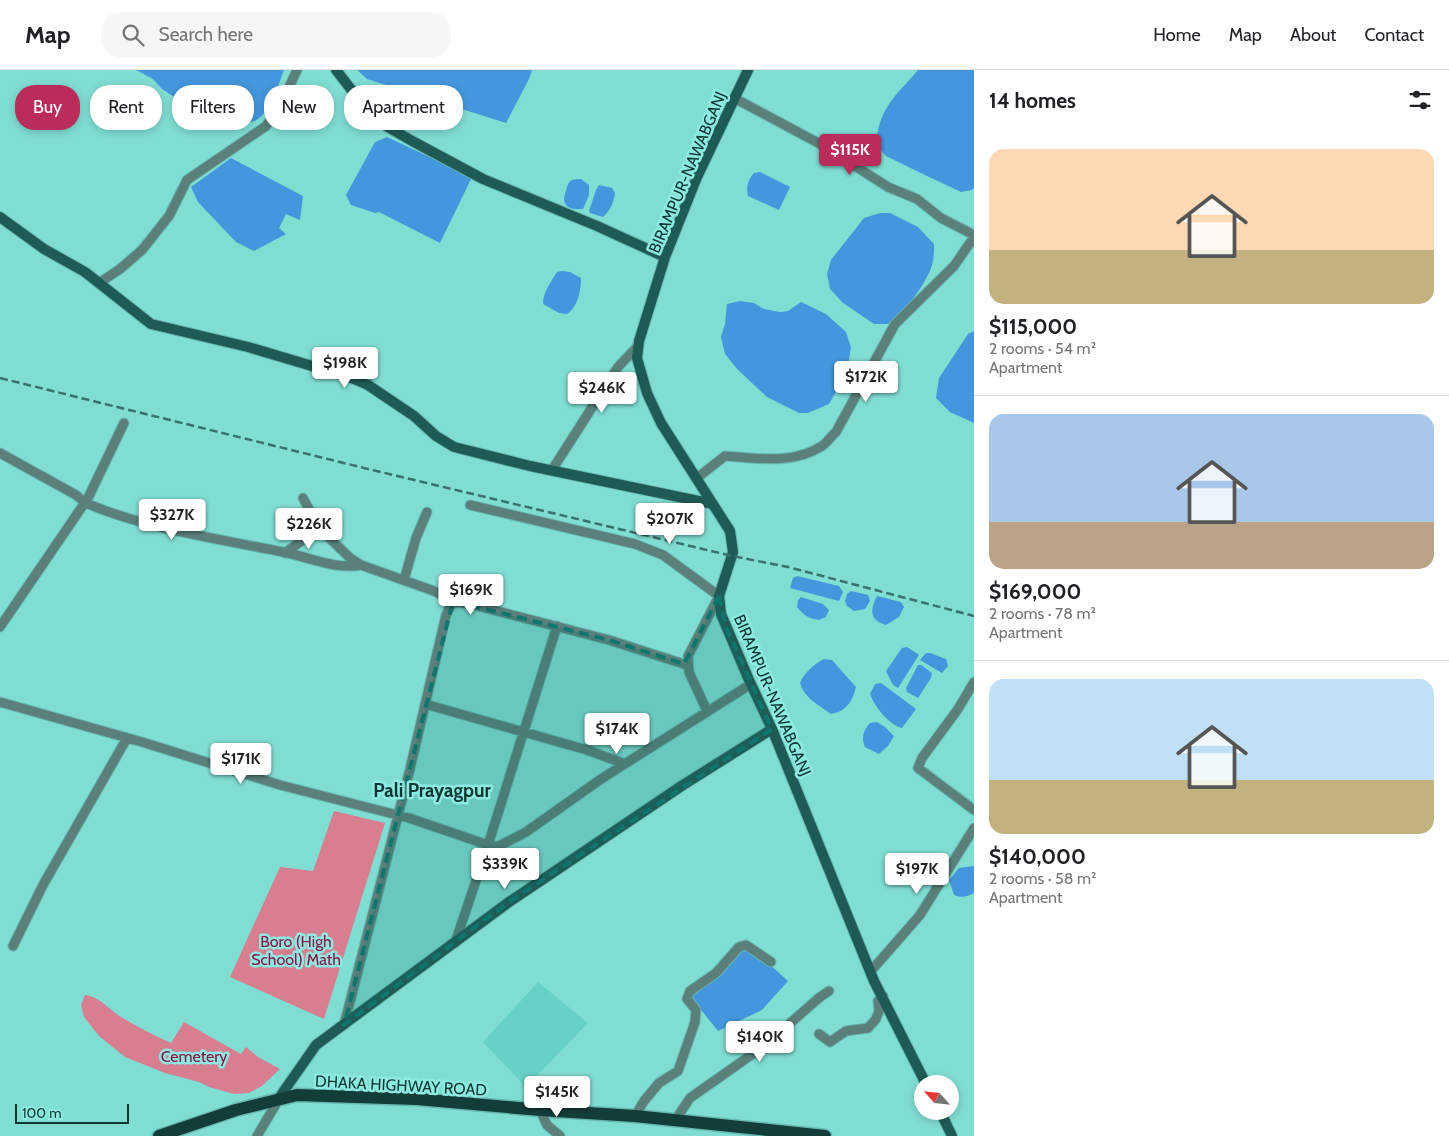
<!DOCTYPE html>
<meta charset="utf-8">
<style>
:root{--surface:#fff;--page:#f6f6f6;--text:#202124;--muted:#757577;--line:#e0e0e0;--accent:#ba2c5a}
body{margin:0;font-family:Cabin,sans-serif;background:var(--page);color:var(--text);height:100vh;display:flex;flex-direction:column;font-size:19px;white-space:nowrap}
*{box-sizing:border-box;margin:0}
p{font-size:16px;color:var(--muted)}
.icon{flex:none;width:28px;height:28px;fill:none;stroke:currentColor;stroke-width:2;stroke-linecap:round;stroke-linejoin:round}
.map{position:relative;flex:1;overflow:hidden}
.side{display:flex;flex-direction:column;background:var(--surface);width:475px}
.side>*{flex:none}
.guide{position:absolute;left:15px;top:15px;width:475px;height:45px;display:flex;gap:10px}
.needle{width:32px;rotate:297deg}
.tools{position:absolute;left:914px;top:1005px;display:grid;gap:10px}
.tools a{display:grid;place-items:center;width:45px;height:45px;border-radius:50%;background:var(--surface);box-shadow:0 2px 8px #0003;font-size:25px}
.scale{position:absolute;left:15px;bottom:12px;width:114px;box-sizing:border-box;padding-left:5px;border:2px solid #0e3733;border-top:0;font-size:14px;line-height:18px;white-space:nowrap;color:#0e3733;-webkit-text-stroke:4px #8deae0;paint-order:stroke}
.price{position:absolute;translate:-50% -42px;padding:0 11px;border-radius:5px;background:#fff;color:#222;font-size:16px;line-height:32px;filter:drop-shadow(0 1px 2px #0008)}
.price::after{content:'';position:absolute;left:50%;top:30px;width:15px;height:11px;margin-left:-8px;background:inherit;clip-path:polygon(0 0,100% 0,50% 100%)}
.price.current{background:var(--accent);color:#fff}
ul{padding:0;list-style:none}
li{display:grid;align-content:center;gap:10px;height:265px;padding:0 15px}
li+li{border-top:1px solid var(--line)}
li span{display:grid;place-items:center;height:155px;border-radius:15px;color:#555}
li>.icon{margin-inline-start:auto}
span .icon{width:90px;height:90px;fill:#fffc;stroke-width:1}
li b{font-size:21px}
h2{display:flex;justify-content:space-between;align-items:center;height:60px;padding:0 15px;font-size:21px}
.tag{padding:0 18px;border-radius:20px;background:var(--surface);box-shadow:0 2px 8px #0003;font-size:18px;line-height:45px}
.tag.current{background:var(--accent);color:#fff}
header{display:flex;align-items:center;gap:30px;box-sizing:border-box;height:70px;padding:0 25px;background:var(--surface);border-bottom:1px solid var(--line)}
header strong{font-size:24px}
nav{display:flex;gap:28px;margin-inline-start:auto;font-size:18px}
.search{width:350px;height:45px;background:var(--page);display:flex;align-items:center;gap:12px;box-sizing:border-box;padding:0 18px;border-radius:20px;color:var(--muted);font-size:19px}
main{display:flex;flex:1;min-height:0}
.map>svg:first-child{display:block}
.built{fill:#67d1c6}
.green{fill:#d77e91}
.water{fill:#4497dc}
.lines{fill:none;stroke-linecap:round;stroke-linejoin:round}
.street-casing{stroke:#67b8af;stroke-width:11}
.secondary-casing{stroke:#67b8af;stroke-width:12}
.primary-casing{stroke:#67b8af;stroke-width:15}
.street{stroke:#5b7f7a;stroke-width:9}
.secondary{stroke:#1f5b55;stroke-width:10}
.primary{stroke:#133d39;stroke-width:12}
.rail{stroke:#37736c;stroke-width:2.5;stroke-dasharray:8 4;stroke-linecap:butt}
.marked{fill:#0f766e;fill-opacity:0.2;stroke:#0f766e;stroke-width:4;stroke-dasharray:10 6;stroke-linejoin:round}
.labels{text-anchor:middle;stroke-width:5;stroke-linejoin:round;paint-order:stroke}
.street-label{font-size:16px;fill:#0e3733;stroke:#8deae0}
.park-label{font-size:16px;fill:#901040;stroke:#8deae0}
.quarter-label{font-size:19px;font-weight:bold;fill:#0e3733;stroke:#8deae0}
</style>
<header>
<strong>Map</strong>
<div class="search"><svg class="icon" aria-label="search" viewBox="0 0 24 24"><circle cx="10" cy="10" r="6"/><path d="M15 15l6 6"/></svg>Search here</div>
<nav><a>Home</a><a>Map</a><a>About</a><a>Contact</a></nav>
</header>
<main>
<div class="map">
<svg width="974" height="1066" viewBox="0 0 974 1066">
<rect width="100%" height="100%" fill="#80ddd2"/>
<!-- built -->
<path class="built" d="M538,912L588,953L526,1017L483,972Z"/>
<!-- green -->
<path class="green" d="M334,741L385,753L324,949L230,907L280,797L313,801Z
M85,925C99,927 107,937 118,945C135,956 153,965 171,973L184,952L241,984L246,977L258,987L280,999L262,1016L249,1023L234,1024L209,1017L199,1012L165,1003L125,987L99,966L84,947L81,935Z"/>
<!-- water -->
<path class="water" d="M136,0H284C278,15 269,49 251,52L200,35L179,30L162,19L153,9Z
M357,0H532L529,9L506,53L367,9Z
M918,0H974V118L972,120L961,122L925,105L886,86L876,75C879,37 895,27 918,0Z
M387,67L472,107L440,173L379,142L375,143L351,135L346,125L375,72Z
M231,88L303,126L300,150L286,144L279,158L286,164L254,181L236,172L198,132L191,117Z
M760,102L790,117L779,140L748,126C746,116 748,110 754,103Z
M581,109L589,115V125L583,139C569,140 560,136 566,121C567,117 568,112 572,110C574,109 579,109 581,109Z
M599,115L612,118L615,123C614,132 610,141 603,147L590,143L589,141L596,120Z
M880,143H890L918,157L934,174C934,182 934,190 931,198C923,219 905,240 888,254H874L843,233L830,219L827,204L831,190L864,148Z
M562,201L570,202L581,208C581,220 578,237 567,244L559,243L543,234C543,222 551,212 557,202Z
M740,231L754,233L764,239L780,242L788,241L801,232L826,244L846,262L851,277L847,302L829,334L808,343H799L767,327L738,300L725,284L721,267L725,254L727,234Z
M974,261V353L950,342L936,328L939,308L968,264Z
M797,506L839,516L843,522L839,531L790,518L793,508Z
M851,521L868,525L870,531L865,539L854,541L847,536L845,531L847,524Z
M877,526L901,532L904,537L899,547L886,555C869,550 870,540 877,526Z
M801,527L823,534L829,540L826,547L819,550C809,548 804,546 797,537L798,530Z
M907,577L919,585L898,618L893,615L886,601L902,578Z
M926,583H930L946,589L948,596L942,603L920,590Z
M824,589L832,590L856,617C852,632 847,641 831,644C819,635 804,628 800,613C804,603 814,594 824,589Z
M918,595H921L932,603L931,608L918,628L907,622L906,618Z
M881,613L916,639L902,658C889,655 874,636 870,624L875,614Z
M877,652L885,657L894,666L888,676L879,684L865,677C861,667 863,661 870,653Z
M974,796V823C967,827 961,828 954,825L949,810L959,798Z
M744,877L758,884L788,911L762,940L718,961L690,926Z"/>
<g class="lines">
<!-- street casing -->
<g class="street-casing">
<path id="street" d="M734,28L822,75L888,117L917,129L941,148L974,165
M99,213L120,199L142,180L169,146L187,110L266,56L279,39L297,0
M0,383L76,425C80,428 83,432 88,434C148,459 219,469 283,482C309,487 335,500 361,495
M552,400L618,297L638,276
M697,408L725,386C757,388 792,395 822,376C827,373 831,366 836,362L895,254L954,196L974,167
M303,428L319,458L350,488L361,495L434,521L453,531L470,534L609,570L687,595
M470,435L635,474L663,485L719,526L688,586L689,602L707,641
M285,483L319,458
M404,510L416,468L427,442
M0,557L88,428L124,353
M974,612L958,639L922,688L918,698L974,740
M0,632L142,672L280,715L409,748L488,775L499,776L526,762L601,709L751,614
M425,634L587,680L625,694
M455,873L488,775L557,556
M13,876L43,815L127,668
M871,901L920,845L974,758
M344,955L410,699L446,545L453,531
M819,964L830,972L846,961L868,958L876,949L879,941L878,931L883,926
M540,1040L547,1055L560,1066
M635,1046L644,1031L659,1013L678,1001L695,952L696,940L687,929L690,921L716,903L739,877L746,875L771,892
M676,1049L690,1028L764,976L820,927L829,921
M257,1066L279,1029"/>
</g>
<!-- secondary casing -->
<g class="secondary-casing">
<path id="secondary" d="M336,0L368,41L386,56L414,72L483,109L597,156L665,187
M748,0L697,107L665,187L639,271L637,288L647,323L661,353L730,461L733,482L719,526L721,544L749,610L772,659L874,911L926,1014
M0,147L44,179L85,202L151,254L248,277L349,307L368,315L414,346L436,366L454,377L530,396L713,434
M279,1028L316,975L347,952L509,832L683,715L772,659
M940,1041L952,1066"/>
</g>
<!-- primary casing -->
<g class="primary-casing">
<path id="primary" d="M159,1066L236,1040L297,1025L417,1029L540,1040L635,1046L825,1066"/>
</g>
<!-- street -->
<use href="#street" class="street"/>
<!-- secondary -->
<use href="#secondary" class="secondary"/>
<!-- primary -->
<use href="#primary" class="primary"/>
<!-- rail -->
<path class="rail" d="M0,308L364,398L732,486L788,497L974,546"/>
</g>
<!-- marked area -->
<path class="marked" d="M719,526L726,557L772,659L509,832L344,955L453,531L609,570L684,594Z"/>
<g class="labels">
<!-- street labels -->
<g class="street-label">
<text transform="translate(687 102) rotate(-67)" y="6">BIRAMPUR-NAWABGANJ</text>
<text transform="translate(773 625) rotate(67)" y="6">BIRAMPUR-NAWABGANJ</text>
<text transform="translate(401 1015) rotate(3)" y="6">DHAKA HIGHWAY ROAD</text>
</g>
<!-- park labels -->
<g class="park-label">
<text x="296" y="877">Boro (High<tspan x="296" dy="18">School) Math</tspan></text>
<text x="194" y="992">Cemetery</text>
</g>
<!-- quarter labels -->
<g class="quarter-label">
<text x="432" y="727">Pali Prayagpur</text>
</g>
</g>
</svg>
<div class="tools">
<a><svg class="needle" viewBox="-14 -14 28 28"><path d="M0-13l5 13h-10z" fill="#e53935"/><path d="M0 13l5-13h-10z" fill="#757577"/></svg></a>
</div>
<div class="scale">100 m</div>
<b class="price current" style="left:850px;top:106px">$115K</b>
<b class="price" style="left:345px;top:319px">$198K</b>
<b class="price" style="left:866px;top:333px">$172K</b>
<b class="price" style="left:602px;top:344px">$246K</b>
<b class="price" style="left:172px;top:471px">$327K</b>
<b class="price" style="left:670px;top:475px">$207K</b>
<b class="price" style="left:309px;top:480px">$226K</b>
<b class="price" style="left:471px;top:546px">$169K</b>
<b class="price" style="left:617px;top:685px">$174K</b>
<b class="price" style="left:241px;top:715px">$171K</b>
<b class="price" style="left:505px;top:820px">$339K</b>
<b class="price" style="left:917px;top:825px">$197K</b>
<b class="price" style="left:760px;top:993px">$140K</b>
<b class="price" style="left:557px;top:1048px">$145K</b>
<div class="guide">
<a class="tag current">Buy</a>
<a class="tag">Rent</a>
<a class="tag">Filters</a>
<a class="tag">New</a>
<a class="tag">Apartment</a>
</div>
</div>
<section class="side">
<h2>14 homes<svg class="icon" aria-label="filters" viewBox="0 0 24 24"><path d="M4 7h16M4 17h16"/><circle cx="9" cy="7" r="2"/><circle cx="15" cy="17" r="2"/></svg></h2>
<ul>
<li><span style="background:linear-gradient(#ffd9b3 65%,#c2b280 0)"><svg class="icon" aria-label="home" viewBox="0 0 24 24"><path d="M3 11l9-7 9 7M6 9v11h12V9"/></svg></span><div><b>$115,000</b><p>2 rooms · 54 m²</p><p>Apartment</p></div></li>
<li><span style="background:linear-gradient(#a9c7e8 70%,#b9a48a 0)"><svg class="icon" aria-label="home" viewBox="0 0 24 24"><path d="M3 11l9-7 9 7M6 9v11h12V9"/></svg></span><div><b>$169,000</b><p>2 rooms · 78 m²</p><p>Apartment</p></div></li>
<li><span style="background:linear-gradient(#bfe0f5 65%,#c2b280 0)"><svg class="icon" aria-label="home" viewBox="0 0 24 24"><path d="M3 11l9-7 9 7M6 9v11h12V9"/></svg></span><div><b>$140,000</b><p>2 rooms · 58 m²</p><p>Apartment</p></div></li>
</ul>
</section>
</main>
